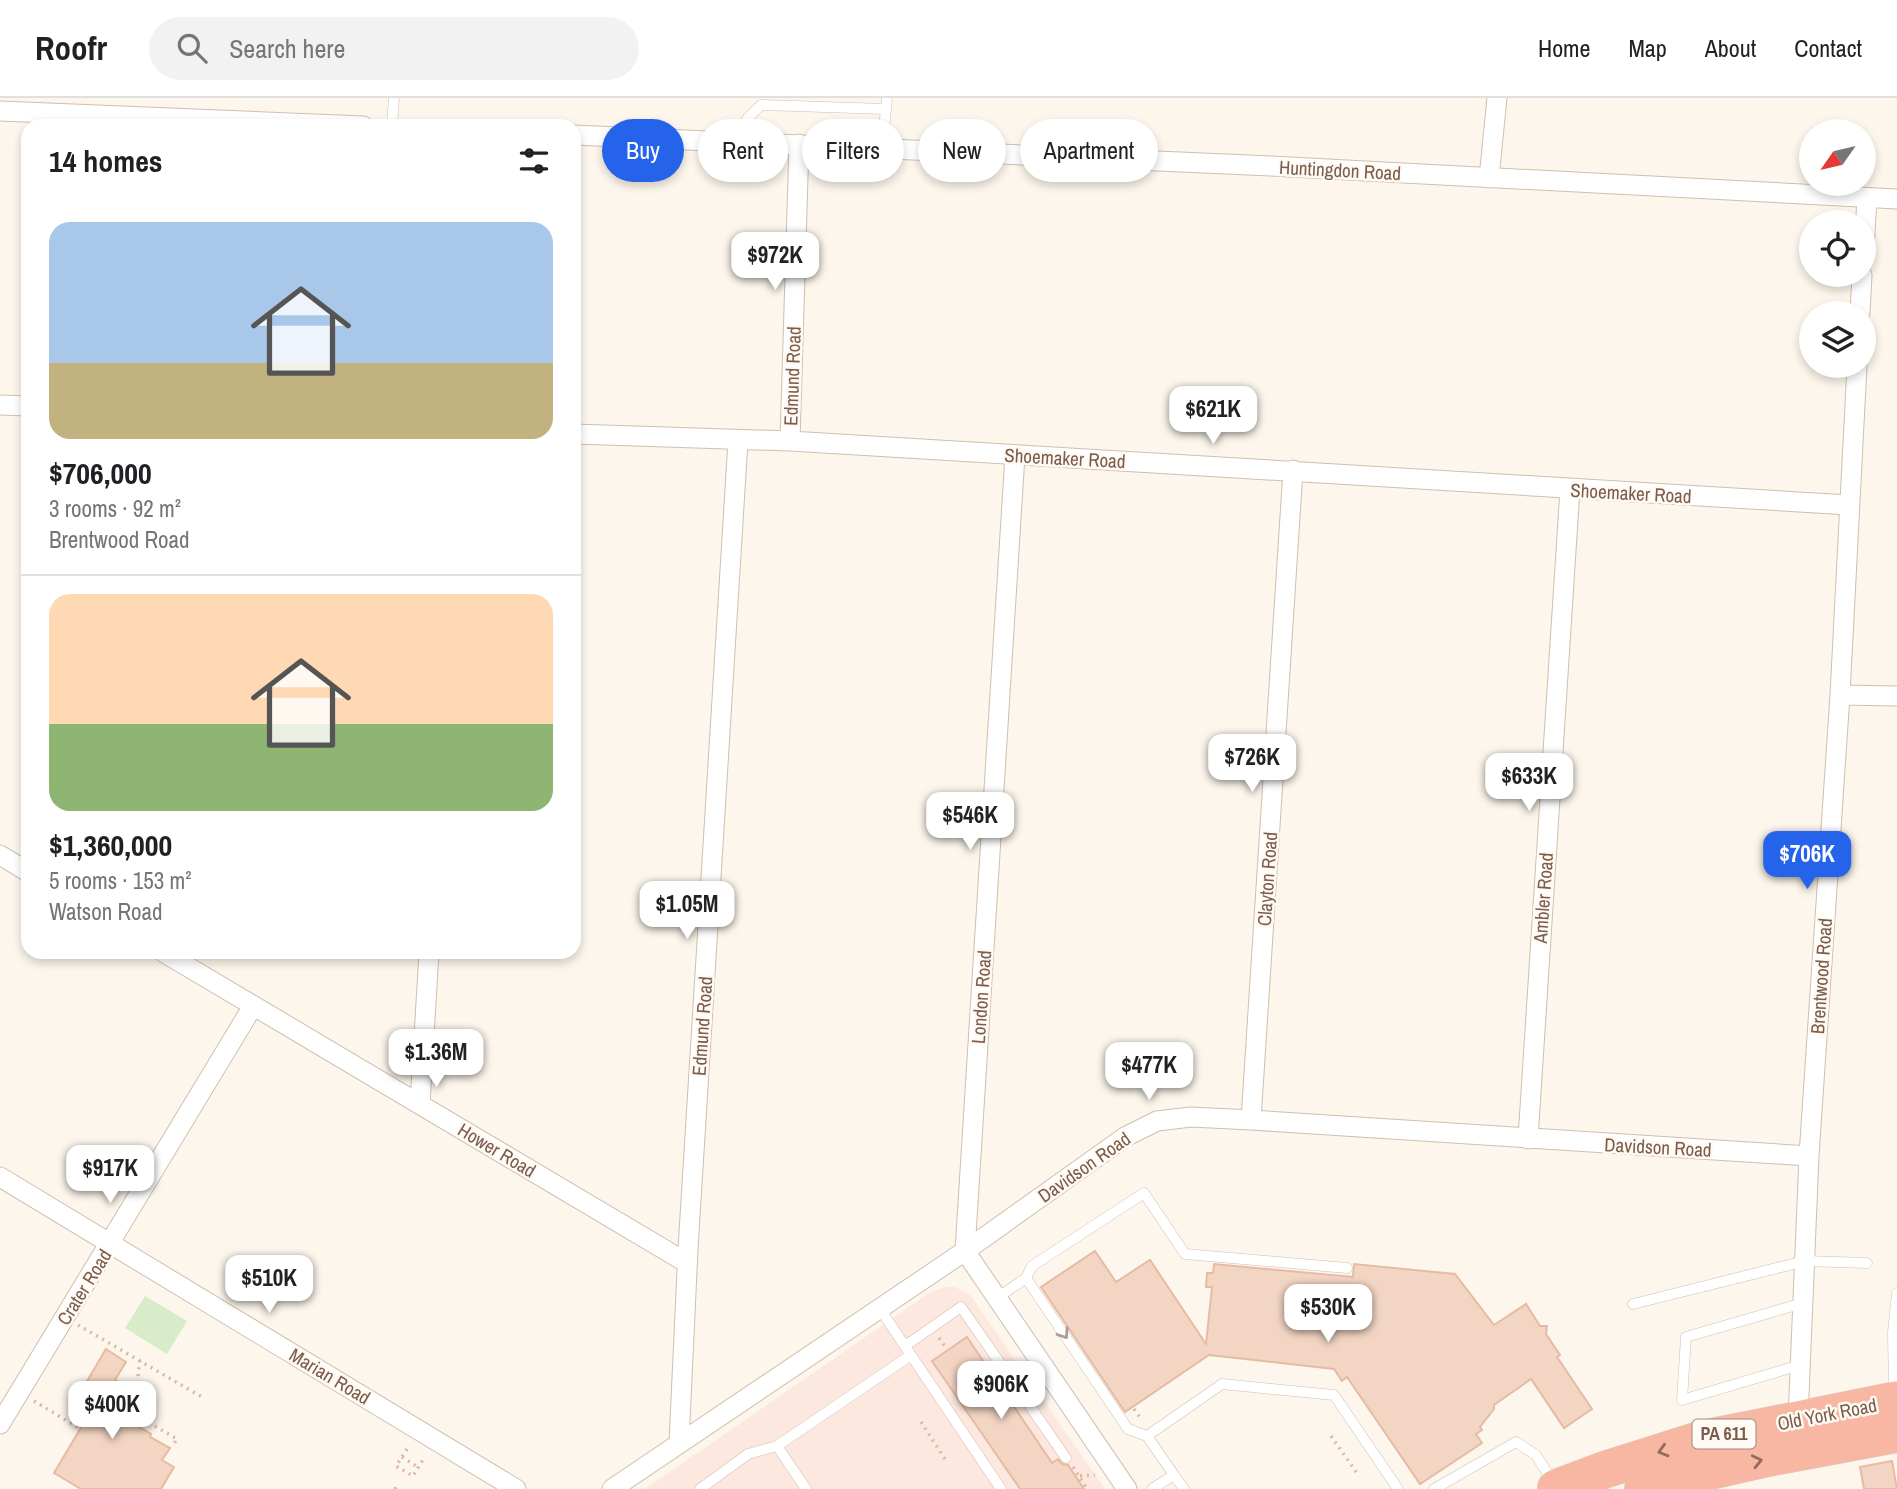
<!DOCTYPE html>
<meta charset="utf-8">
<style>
:root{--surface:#fff;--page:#f2f2f2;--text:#202124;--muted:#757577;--line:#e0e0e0;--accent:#2563eb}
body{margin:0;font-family:"Archivo Narrow",sans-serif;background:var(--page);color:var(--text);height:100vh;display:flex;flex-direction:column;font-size:26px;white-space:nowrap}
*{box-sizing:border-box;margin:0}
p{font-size:23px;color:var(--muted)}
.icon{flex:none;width:38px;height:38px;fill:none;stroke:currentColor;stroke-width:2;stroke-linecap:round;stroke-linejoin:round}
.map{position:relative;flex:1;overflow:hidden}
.side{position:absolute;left:21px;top:21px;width:560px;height:840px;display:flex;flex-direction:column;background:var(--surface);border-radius:21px;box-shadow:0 4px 10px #0003}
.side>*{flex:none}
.hud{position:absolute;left:602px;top:21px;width:665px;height:63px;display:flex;gap:14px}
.needle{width:46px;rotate:236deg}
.controls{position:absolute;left:1799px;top:21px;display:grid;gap:14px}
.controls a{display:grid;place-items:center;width:77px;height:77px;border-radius:50%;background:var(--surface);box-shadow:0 4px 10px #0003;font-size:35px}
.price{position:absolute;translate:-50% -60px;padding:0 16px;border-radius:14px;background:#fff;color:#222;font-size:23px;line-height:46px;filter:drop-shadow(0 2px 4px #0008)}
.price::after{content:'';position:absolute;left:50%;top:42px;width:21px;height:16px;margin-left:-10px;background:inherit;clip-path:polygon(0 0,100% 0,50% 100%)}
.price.selected{background:var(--accent);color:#fff}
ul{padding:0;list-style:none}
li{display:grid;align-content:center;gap:14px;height:371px;padding:0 28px}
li+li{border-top:2px solid var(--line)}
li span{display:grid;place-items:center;height:217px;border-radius:21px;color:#555}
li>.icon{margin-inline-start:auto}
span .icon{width:126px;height:126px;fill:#fffc;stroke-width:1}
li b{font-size:30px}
h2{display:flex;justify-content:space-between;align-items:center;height:84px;padding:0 28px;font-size:30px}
.tag{padding:0 24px;border-radius:32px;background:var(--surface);box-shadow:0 4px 10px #0003;font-size:24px;line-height:63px}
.tag.selected{background:var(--accent);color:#fff}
header{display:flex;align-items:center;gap:42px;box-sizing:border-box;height:98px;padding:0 35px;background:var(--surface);border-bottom:2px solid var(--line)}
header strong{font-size:33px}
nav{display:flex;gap:38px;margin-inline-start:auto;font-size:24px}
.search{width:490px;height:63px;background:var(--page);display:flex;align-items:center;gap:18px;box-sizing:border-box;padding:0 24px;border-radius:38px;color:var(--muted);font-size:26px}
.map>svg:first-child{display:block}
.commercial{fill:#fde8e0}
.green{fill:#d8ecc9}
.building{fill:#f3d5c3;stroke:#e6bba3;stroke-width:2}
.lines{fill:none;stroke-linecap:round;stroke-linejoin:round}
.lane-casing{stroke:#d1beb0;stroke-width:11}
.street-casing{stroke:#d1beb0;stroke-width:21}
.highway-casing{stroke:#dad1cd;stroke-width:38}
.path{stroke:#d9b8a5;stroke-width:3.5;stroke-dasharray:2 5;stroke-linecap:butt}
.lane{stroke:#fff;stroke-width:10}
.street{stroke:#fff;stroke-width:19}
.highway{stroke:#f7b7a3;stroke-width:37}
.oneway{stroke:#af9d94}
.oneway2{stroke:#936e5e}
.labels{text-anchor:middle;stroke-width:5;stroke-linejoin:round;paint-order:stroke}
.shield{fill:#fffaf3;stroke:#a28b7f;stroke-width:2}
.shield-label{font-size:18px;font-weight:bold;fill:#7a5c4d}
.street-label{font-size:19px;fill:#7a5c4d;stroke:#fffaf3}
</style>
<header>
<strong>Roofr</strong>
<div class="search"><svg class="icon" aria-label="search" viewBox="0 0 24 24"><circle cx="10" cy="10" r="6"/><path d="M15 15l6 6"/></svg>Search here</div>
<nav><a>Home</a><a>Map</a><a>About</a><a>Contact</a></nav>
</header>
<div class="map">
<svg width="1897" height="1391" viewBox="0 0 1897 1391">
<rect width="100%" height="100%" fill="#fdf6ec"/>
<!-- commercial -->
<path class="commercial" d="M946,1189H955L970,1197L1105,1391H645L932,1193Z"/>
<!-- green -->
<path class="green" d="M145,1198L187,1223L167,1256L125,1230Z"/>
<!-- building -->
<path class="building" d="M1095,1153L1116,1184L1150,1162L1206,1246L1212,1189H1206L1207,1175H1213L1214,1166L1353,1179L1354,1166L1455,1176L1494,1227L1526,1206L1540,1228H1547L1546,1236L1560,1257L1557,1259L1592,1311L1564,1330L1531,1281L1494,1307V1311L1480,1329L1482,1332L1476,1336L1482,1345L1420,1386L1347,1279L1342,1283L1334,1271L1209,1257L1125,1314L1041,1189Z
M967,1239L1052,1365L1058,1361L1062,1366L1068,1367L1084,1391H1020L932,1263Z
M106,1251L126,1264L115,1282L124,1288L110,1312L151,1336L150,1339L170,1350L162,1362L174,1369L161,1391H81L54,1375L92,1311L76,1302Z
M1892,1363L1897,1391H1864L1860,1369Z"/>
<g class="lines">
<!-- lane casing -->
<g class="lane-casing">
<path id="lane" d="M392,28L394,0
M743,44L747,21L761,7L886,11
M882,51L887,0
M1026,1180L1128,1331L1147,1338
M997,1200L1026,1180L1032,1168L1144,1095L1185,1156L1347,1170
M1633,1206L1805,1163L1867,1165
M880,1211L1001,1391
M905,1248L961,1209L1066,1360
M1800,1267L1682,1302L1686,1239L1803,1205
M1894,1295L1893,1234L1897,1195
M777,1348L911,1257
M1174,1377L1184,1391
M700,1391L748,1356L777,1348L806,1391
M1152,1391L1174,1377L1147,1338L1222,1286L1334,1297L1398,1391
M1434,1391L1516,1344L1536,1357L1553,1384"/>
</g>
<!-- street casing -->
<g class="street-casing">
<path id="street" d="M0,13L363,28
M574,37L1271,68L1897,101
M1489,80L1497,0
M1864,153L1867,100
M1860,215L1862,177
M0,307L28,308
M574,336L790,343L1849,407
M790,343L799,46
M1015,357L965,1153L1127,1391
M1840,597L1897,598
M0,757L28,774
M163,854L687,1165
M420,1006L429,854
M1251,1022L1293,372
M1528,1041L1570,391
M0,1079L516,1391
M1798,1321L1809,1058L1840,597L1857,268
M0,1326L253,908
M679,1345L688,1151L738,343
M612,1391L965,1153L1125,1039L1157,1023L1191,1019L1251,1022L1809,1058"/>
</g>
<!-- highway casing -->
<g class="highway-casing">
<path id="highway" d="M1556,1390L1604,1372L1702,1341L1897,1302
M1643,1391L1662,1384L1768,1360L1897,1336"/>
</g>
<!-- path -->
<path class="path" d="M78,1227L202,1299
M939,1240L946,1250
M34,1303L79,1330
M123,1309L137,1287L140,1261
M1134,1311L1142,1322
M921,1324L947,1364
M93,1329L110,1302L177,1341L172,1349
M1331,1338L1359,1378
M407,1351L396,1368L413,1378L424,1360
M402,1359L418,1369
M1073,1369L1087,1391
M1080,1378L1095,1377
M395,1391L396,1389"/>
<!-- lane -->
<use href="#lane" class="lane"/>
<!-- street -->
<use href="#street" class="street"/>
<!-- highway -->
<use href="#highway" class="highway"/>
</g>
<!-- one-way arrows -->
<defs><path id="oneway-chevron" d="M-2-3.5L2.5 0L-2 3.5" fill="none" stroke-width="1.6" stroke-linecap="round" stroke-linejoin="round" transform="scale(1.75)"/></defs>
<use class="oneway" href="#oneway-chevron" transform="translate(1064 1236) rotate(56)"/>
<g class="oneway2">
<use href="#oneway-chevron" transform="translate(1663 1353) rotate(163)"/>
<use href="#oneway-chevron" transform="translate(1757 1363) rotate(-13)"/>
</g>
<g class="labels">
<!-- shield labels -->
<rect class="shield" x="1692.5" y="1321.5" width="63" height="29" rx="5"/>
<g class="shield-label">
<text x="1724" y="1342">PA 611</text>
</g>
<!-- street labels -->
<g class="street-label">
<text transform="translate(1340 72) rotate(3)" y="7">Huntingdon Road</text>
<text transform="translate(792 278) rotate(-88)" y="7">Edmund Road</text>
<text transform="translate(1065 360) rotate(3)" y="7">Shoemaker Road</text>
<text transform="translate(1631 395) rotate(3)" y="7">Shoemaker Road</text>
<text transform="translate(1267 781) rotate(-86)" y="7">Clayton Road</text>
<text transform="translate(1543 800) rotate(-86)" y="7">Ambler Road</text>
<text transform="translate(1821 878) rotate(-86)" y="7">Brentwood Road</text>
<text transform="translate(981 899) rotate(-86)" y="7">London Road</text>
<text transform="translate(702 928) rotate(-86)" y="7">Edmund Road</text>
<text transform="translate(1658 1049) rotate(3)" y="7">Davidson Road</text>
<text transform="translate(497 1052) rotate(31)" y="7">Hower Road</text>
<text transform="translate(1084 1069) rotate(-35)" y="7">Davidson Road</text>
<text transform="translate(84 1189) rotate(-58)" y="7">Crater Road</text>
<text transform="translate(330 1278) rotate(31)" y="7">Marian Road</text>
<text transform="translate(1827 1316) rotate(-11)" y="7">Old York Road</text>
</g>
</g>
</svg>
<div class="controls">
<a><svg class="needle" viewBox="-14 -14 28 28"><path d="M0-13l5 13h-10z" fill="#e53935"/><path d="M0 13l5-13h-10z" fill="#757577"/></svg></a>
<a><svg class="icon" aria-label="locate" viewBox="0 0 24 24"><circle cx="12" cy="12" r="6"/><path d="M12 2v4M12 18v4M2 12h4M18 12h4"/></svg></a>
<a><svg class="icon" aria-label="layers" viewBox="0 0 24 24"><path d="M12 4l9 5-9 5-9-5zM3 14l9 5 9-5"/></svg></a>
</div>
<b class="price" style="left:775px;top:194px">$972K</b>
<b class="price" style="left:1213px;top:348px">$621K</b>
<b class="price" style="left:1252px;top:696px">$726K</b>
<b class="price" style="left:1529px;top:715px">$633K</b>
<b class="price" style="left:970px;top:754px">$546K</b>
<b class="price selected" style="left:1807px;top:793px">$706K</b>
<b class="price" style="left:687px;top:843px">$1.05M</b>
<b class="price" style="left:436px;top:991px">$1.36M</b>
<b class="price" style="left:1149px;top:1004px">$477K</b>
<b class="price" style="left:110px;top:1107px">$917K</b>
<b class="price" style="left:269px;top:1217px">$510K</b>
<b class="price" style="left:1328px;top:1246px">$530K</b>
<b class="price" style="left:1001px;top:1323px">$906K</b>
<b class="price" style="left:112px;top:1343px">$400K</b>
<div class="hud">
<a class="tag selected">Buy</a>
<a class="tag">Rent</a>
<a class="tag">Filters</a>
<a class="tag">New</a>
<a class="tag">Apartment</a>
</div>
<section class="side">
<h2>14 homes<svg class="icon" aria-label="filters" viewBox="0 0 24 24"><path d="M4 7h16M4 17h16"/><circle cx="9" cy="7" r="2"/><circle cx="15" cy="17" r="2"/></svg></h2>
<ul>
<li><span style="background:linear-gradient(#a9c7e8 65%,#c2b280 0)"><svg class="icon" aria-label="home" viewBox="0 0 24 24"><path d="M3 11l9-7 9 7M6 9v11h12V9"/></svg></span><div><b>$706,000</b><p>3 rooms · 92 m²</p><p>Brentwood Road</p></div></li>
<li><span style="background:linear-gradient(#ffd9b3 60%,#8fb573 0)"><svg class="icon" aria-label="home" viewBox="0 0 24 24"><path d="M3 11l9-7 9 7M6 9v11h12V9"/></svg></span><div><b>$1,360,000</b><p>5 rooms · 153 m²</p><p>Watson Road</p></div></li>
</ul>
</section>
</div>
